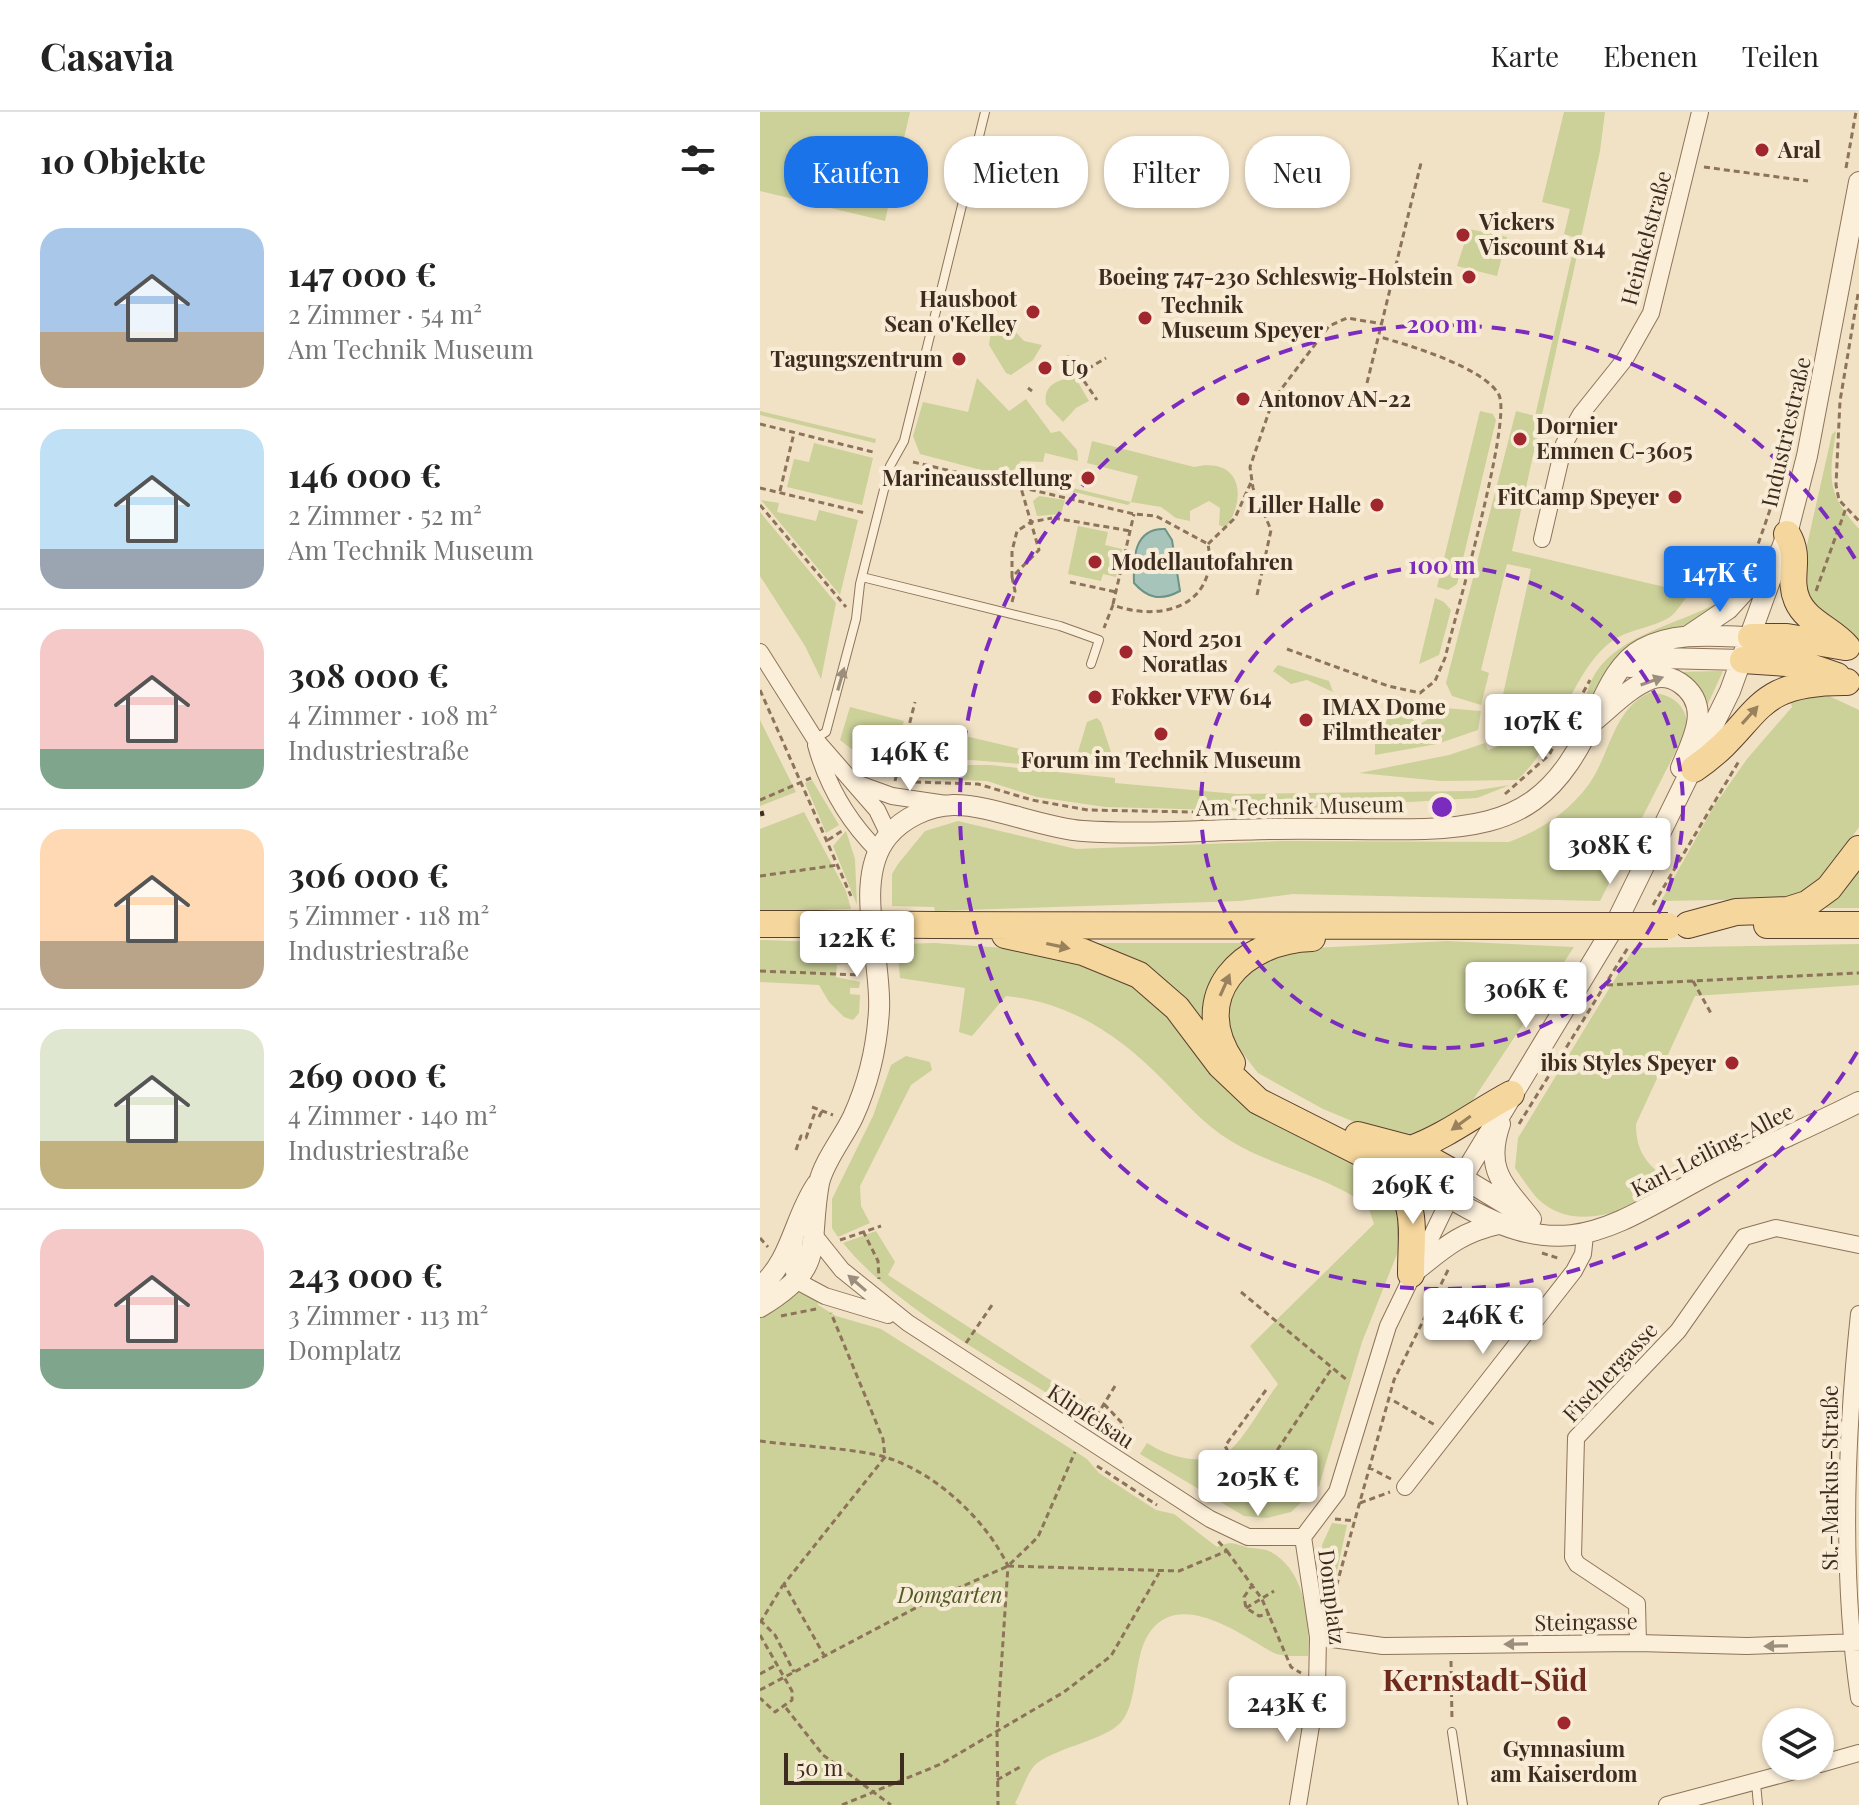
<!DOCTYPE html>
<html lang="de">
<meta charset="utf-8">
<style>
:root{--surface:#fff;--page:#f6f6f6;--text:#222;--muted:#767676;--line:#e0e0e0;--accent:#1a73e8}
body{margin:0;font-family:"Playfair Display",serif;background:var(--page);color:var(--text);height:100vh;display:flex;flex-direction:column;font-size:30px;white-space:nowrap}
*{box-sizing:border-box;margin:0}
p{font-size:26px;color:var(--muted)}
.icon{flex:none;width:44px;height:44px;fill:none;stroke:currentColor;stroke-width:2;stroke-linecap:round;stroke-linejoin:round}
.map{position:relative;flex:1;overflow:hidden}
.details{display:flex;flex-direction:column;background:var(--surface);width:760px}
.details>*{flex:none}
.top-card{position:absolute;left:24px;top:24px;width:760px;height:72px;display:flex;gap:16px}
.controls{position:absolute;left:1002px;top:1596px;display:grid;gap:16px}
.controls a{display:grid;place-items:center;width:72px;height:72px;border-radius:50%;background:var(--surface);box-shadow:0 2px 6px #0004;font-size:40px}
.scale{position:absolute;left:24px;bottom:20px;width:120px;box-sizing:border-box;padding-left:8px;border:4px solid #3d2c1f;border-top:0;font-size:22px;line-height:28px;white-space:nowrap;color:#3d2c1f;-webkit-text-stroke:6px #f8ecd6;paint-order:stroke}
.price{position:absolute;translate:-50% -68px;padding:0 18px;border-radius:8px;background:#fff;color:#222;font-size:26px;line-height:52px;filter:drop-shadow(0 2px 4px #0008)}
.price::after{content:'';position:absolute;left:50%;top:48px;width:24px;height:18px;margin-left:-12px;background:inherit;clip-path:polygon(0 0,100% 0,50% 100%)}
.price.on{background:var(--accent);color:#fff}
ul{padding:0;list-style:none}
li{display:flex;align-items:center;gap:24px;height:200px;padding:0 40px}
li+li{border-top:2px solid var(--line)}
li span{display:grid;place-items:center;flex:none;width:224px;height:160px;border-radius:24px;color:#555}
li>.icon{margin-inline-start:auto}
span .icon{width:96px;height:96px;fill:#fffc;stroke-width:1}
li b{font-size:34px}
h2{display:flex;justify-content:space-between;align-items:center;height:96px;padding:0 40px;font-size:34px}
.pill{padding:0 28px;border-radius:32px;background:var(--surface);box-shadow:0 2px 6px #0004;font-size:28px;line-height:72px}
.pill.on{background:var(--accent);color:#fff}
header{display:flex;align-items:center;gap:48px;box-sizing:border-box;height:112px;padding:0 40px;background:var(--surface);border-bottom:2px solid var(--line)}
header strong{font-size:38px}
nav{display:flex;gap:44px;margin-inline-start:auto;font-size:28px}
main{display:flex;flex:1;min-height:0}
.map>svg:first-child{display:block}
.green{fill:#ccd099}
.water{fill:#a7c4ba;stroke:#6d9388;stroke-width:2}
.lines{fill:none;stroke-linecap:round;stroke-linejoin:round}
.service-casing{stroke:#8d735a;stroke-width:10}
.minor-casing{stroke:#8d735a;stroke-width:18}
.tertiary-casing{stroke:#8d735a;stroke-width:22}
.primary-casing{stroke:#5b412e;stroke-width:28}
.path{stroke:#8d735a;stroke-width:3;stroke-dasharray:6 4;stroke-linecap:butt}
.service{stroke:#fbefda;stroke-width:8}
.minor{stroke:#fbefda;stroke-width:16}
.tertiary{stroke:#fbefda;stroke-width:20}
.primary{stroke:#f5d69c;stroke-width:26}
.rail{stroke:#3d2c1f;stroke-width:5;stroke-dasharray:14 14;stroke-linecap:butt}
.primary-bridge-casing{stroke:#5b412e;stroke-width:28;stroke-linecap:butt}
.primary-bridge{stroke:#f5d69c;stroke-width:26}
.oneway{fill:#9c8e7c}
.oneway2{fill:#99815e}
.ring{fill:none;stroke:#7b2cbf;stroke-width:4;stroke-dasharray:14 10}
.poi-dot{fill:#a0272d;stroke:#f8ecd6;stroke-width:3}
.labels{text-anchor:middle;stroke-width:8;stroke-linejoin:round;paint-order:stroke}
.poi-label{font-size:22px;font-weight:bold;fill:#3d2c1f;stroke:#f8ecd6;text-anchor:start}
.street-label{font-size:22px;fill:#3d2c1f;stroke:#f8ecd6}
.park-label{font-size:22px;font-style:italic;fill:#4f5a24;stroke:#f8ecd6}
.district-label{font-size:30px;font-weight:bold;fill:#6c291c;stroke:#f8ecd6}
.centre{fill:#7b2cbf;stroke:#f8ecd6;stroke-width:4}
.ring-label{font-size:24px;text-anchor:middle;font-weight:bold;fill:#7b2cbf;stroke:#f8ecd6;stroke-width:8;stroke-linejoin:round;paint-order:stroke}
</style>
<header>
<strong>Casavia</strong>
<nav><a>Karte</a><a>Ebenen</a><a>Teilen</a></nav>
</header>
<main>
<section class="details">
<h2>10 Objekte<svg class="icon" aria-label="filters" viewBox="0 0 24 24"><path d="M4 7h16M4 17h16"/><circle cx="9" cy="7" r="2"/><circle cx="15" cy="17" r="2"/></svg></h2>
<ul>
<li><span style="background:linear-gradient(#a9c7e8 65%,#b9a48a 0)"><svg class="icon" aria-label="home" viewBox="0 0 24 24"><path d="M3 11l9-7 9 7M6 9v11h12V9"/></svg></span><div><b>147 000 €</b><p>2 Zimmer · 54 m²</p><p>Am Technik Museum</p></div></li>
<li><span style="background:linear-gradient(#bfe0f5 75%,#9aa5b1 0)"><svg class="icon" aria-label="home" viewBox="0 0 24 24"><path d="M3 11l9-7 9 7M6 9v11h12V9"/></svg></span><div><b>146 000 €</b><p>2 Zimmer · 52 m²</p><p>Am Technik Museum</p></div></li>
<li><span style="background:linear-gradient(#f6c9c9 75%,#7fa58c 0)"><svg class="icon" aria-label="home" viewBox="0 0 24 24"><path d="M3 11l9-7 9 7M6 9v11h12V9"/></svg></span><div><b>308 000 €</b><p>4 Zimmer · 108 m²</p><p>Industriestraße</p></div></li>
<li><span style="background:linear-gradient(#ffd9b3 70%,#b9a48a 0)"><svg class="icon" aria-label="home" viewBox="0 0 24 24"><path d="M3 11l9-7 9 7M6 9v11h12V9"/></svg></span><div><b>306 000 €</b><p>5 Zimmer · 118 m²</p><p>Industriestraße</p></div></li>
<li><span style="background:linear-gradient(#dfe7d0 70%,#c2b280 0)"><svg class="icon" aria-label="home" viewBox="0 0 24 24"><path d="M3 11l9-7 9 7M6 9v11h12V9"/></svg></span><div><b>269 000 €</b><p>4 Zimmer · 140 m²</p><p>Industriestraße</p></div></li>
<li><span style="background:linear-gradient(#f6c9c9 75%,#7fa58c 0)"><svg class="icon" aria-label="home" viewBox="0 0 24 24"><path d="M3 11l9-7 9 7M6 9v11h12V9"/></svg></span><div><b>243 000 €</b><p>3 Zimmer · 113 m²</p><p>Domplatz</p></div></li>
</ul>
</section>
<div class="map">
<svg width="1099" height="1693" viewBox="0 0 1099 1693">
<rect width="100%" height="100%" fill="#f1e2c6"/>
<!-- green -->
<path class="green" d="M0,0H150L125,109L0,79Z
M804,0H845L840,39L752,439L930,481C924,488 917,500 910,505C891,517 865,517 847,533C808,567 799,631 757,668L681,669L599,661L689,643L725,631L728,638L779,620L778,613L796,605L792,592L729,617L726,612L731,595L740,596L771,457L747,452L721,558L729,561L721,593L692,584L686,571L756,299L775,304L816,126L804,122L810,97L782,90Z
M709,117L747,125L737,164L697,154Z
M237,208L251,215L264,229L282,233L273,248L251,263L246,261L229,233L232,212Z
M315,265L329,289L316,296L303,310L286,292C283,272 298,268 315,265Z
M217,266L249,299L266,287L291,321L300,319L317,338L318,349L285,341L283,350L261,349L248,365L160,342L153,324L163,290L208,300Z
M0,299L116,327L115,331L0,303Z
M720,299L733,302L736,308L697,472L688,478L677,475Z
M1076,319C1069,366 1066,381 1099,417V527L1067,514L1038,473L1072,322Z
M332,329L434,355C480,345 488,383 466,416L459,413L460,396L449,389L430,399V409L416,406L401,395L371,390L378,364L327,351Z
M54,331L113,346L102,393L27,375L34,347L49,350Z
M269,357L282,360L280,368L371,390L368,393L260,367Z
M279,384L305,388L301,402L277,404L273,389Z
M1,388L19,391L17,400L56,409L59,398L98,408L80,483Z
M0,400L76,491L61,567L45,534L0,464Z
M318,414L348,420L345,433L362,437L356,465L343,462L341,469L308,462Z
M967,485L932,511L883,527L851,555L833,584L826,586C838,522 922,515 967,485Z
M675,486L684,490L691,498L679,543L659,552Z
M518,553L569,569L573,580L547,568L531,572L513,559Z
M963,559L946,596L915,560Z
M889,581C912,581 926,593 928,615L840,789L533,782L480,789L175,799L174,795L132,794V762L138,752L165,719L198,709L316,737L523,729L749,730C781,718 809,700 829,672C850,643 853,597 889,581Z
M1067,583L1099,598V715L1061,769L1039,782L1011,787L901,789L954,694L987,647L1032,595L1029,584Z
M90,595L144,609L132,649L114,655L80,628Z
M672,595L721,599L718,618L677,632L615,643V633L631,599H645L658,613L667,608Z
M337,606L341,610L353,646L351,659L211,648L147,651L159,613L315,650L327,610Z
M0,608L36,680L0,694Z
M191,653H230L355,666V671L477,682L712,679L750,673L717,686L497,699L345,695L277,685L227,669L143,666L146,658Z
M52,668L79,713L66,721L45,671Z
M44,700L86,779L91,797L0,799V717Z
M86,719L95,747L97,793L73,734Z
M1099,754V796H1061Z
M0,828L94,831L96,851L77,853L76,865L100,870L99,876H90V882L100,883L99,901L93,908L84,905L69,890L59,873L0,870Z
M687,829L814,835L707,997L658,1028L633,1026L563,997L498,961L477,934L469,912L471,878L502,846L535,837Z
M175,831L259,837L356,861L614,1062L633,1081L643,1115L637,1142L602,1230L559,1374L531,1400L507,1406L484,1404L380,1342L387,1331C410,1346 445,1355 470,1338C481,1331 508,1285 518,1272L490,1234L614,1112L608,1094C567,1063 515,1056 471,1029C444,1013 425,990 403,968C359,923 310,890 246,884L212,924L199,920L205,876L140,866L137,832Z
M326,831H489L447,917Z
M1099,832V873L935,884L876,1012C876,1046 892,1055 917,1076C874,1092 818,1126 777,1086C769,1077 762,1066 755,1056L758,1026L874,836Z
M146,944L170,950L172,958L151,973L100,1074L101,1094L110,1111L78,1125L72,1116V1087L113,1004L131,953Z
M116,1119L135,1150L128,1163L326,1291L327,1298L322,1303C248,1255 137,1198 83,1131Z
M0,1163L58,1189V1193L76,1204L121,1217L327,1347L339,1361L396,1398L414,1402L457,1435C471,1429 472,1431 486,1435C494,1437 504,1436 511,1440C545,1458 551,1511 548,1544C538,1544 521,1545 512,1540C479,1521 417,1476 388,1523C372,1548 379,1597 357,1614C339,1629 293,1637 275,1653C267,1661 261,1681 255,1691L258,1693H0Z
M572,1411L587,1413L571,1486H567L562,1433Z"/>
<!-- water -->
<path class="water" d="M405,417L412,428L420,479C401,489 388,487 374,471C373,446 374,416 405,417Z"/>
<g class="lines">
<!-- service casing -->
<g class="service-casing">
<path id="service" d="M102,465L300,514L339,528L331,552
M55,627L66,620L96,507L100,472L130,354L144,329L225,0
M692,1620L703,1693
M996,1671L998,1693"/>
</g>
<!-- minor casing -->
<g class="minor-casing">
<path id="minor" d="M782,427L804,332L821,302L865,247L891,201L940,0
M0,540L55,627L117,698L129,723
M56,633C67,673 88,709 118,739
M96,671L132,684L186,692
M54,1123L82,1158L148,1211L450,1407L488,1425H543
M35,1126L33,1157L37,1169L65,1184L128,1203
M1099,1202C1086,1324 1081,1464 1099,1586
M645,1375L814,1159L823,1142L825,1123
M543,1425L577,1380L628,1214L690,1086
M558,1525L623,1534L878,1531L987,1534L1099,1530
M878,1531L877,1492L817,1452L813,1445L816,1326L918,1219L984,1125L1016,1116L1099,1133
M1060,1652L1099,1641
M538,1693L557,1577L558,1525L543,1425
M907,1693L1053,1654"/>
</g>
<!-- tertiary casing -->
<g class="tertiary-casing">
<path id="tertiary" d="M1099,70L1047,344L1027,422L970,579L855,813L690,1086C808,1158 848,1115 955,1059C1002,1035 1052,1014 1099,990
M928,524L968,497L1019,441
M870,555L902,546L983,548
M835,608C852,594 870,575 891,567C902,563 911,565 920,571C953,594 932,628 921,656
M740,1012C724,1058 744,1073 771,1107
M701,1065L762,1102
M651,1162C682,1138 698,1121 738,1112
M0,1175C32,1148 34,1105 57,1072
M0,1195C68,1154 47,1137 59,1071C64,1049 83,1026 93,1005C108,972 117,934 119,898C122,845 92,767 128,724C143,706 168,694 193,693C229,692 282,716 323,719C385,723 447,718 509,717C561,716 613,718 665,717C763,714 799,684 839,595C848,575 861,548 882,537C915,519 955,524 991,525"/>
</g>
<!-- primary casing -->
<g class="primary-casing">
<path id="primary" d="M1027,422C1042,447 1027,464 1037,488C1046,510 1073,518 1087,535
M991,525H1027L1085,535
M983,548L1042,552L1077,564
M934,657C1003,610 986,569 1087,570
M0,812H57
M175,813L788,814
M928,813L976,800L1028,798L1047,792L1069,776L1099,737
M1007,813H1099
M245,823L323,840L379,863L417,896L460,953L498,989L690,1086
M472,951C427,884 482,828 552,826
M598,1023L651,1037L701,1065
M651,1037C687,1024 717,1000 751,982
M623,1055C660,1090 651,1115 651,1162"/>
</g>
<!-- path -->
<path class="path" d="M944,55L1048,69
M1086,56L1096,0
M1098,182L1080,289L1076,373L1079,388L1099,409
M307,244L337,288
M319,262L346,246
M607,271L661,51
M268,276L272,279
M0,312L113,340
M153,350L374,402L396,404L448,432C459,493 402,511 353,493L344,516
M0,376L105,401
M20,379L34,321
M0,393L86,495
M294,406L371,419
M448,432L475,406L492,368
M995,441L1020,369
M252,465V439L257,419L271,410L292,406
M310,470L356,480
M1056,479L1086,396
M497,483L511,418L493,376L490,355L513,288L569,214L587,206L623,212
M252,490L255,479L252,465L279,438L261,376
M353,492L374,402
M527,537L628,574L660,581L675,569L685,546C695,505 752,310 739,283C725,256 649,233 620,225
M0,578L91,784
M98,650L111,659
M135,669L155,590
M155,670L218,672L272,688L328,698L433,700
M745,682L789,643L830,568
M0,688L51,666
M68,728L82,719
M0,764L78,753
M893,793L979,649
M0,859L100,863
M933,869L952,903
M847,873L1099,861
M52,995L73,1003
M759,1012L869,834
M36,1038L41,1024L46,1026L54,1003L59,1005L62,999
M103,1119L118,1149L119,1167
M0,1126L8,1135
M80,1128L121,1114
M782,1141L801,1147
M481,1180L587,1268
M21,1204L56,1197
M206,1231L232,1193
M506,1278L465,1334L490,1379L572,1256
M634,1289L675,1313
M344,1292L361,1310L366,1332
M331,1313L355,1274
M0,1329C35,1334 97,1336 128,1346C177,1362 226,1408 248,1454L237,1619L238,1693
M337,1354L397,1393
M608,1355L631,1367
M600,1391L630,1380
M575,1407L595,1409
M467,1439L502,1487L531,1555L541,1561
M248,1454L419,1459L467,1439L458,1429
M493,1472L484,1485L486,1496L499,1504L510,1502
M486,1496L514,1479
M572,1503L573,1486L634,1268L689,1156
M0,1508L15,1523L34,1560
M0,1511L23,1473
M0,1523L32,1579V1588L15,1600L0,1586
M65,1545L24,1472L125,1345L123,1327L71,1201
M691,1549L692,1609
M0,1562L18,1552
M0,1578L167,1490L248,1454L278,1425L315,1340
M26,1596L63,1643L131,1693
M237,1668L260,1655
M82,1693L181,1652L304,1580L351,1544L399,1461"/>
<!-- service -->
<use href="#service" class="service"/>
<!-- minor -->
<use href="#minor" class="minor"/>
<!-- tertiary -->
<use href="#tertiary" class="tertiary"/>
<!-- primary -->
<use href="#primary" class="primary"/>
<!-- rail -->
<path class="rail" d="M0,702L4,701"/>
<!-- primary-bridge casing -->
<g class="primary-bridge-casing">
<path id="primary-bridge" d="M57,812L175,813
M788,814H908"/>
</g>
<!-- primary-bridge -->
<use href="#primary-bridge" class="primary-bridge"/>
</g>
<!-- one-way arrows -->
<defs><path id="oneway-solid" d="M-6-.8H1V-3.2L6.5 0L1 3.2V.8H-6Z" transform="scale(2)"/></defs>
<g class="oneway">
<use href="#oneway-solid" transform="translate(81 567) rotate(-74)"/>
<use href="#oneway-solid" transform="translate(892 569) rotate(-19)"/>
<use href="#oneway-solid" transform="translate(97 1171) rotate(-139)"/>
<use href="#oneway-solid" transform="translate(756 1532) rotate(179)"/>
<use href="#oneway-solid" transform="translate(1016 1534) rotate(179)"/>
</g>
<g class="oneway2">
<use href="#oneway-solid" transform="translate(990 603) rotate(-48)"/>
<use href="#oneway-solid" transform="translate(298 834) rotate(12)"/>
<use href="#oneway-solid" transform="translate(465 873) rotate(-66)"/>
<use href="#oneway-solid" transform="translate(701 1011) rotate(144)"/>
</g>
<!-- distance rings -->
<g class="ring">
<circle cx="682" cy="695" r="241"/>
<path d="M1097 940A482 482 0 1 1 1097 450"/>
</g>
<!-- markers -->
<g class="poi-dot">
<circle cx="1002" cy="38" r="8"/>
<circle cx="703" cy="123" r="8"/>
<circle cx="709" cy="165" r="8"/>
<circle cx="273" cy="200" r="8"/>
<circle cx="385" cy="206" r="8"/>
<circle cx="199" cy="247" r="8"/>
<circle cx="285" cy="256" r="8"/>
<circle cx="483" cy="287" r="8"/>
<circle cx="760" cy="327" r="8"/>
<circle cx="328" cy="366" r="8"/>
<circle cx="915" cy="385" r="8"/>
<circle cx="617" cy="393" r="8"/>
<circle cx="335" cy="450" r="8"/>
<circle cx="366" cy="540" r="8"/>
<circle cx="335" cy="585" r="8"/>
<circle cx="546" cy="608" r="8"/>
<circle cx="401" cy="622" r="8"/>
<circle cx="972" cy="951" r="8"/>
<circle cx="804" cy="1611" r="8"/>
</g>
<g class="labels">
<!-- poi labels -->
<g class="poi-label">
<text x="1018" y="46">Aral</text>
<text x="719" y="118">Vickers<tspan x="719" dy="25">Viscount 814</tspan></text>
<text x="693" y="173" text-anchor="end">Boeing 747-230 Schleswig-Holstein</text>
<text x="257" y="195" text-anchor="end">Hausboot<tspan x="257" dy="25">Sean o'Kelley</tspan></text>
<text x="401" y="201">Technik<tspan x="401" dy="25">Museum Speyer</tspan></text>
<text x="183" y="255" text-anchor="end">Tagungszentrum</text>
<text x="301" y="264">U9</text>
<text x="499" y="295">Antonov AN-22</text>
<text x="776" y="322">Dornier<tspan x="776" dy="25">Emmen C-3605</tspan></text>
<text x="312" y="374" text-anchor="end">Marineausstellung</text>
<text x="899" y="393" text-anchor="end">FitCamp Speyer</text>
<text x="601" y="401" text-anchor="end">Liller Halle</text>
<text x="351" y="458">Modellautofahren</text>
<text x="382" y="535">Nord 2501<tspan x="382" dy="25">Noratlas</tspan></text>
<text x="351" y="593">Fokker VFW 614</text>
<text x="562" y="603">IMAX Dome<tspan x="562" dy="25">Filmtheater</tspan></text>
<text x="401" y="656" text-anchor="middle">Forum im Technik Museum</text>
<text x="956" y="959" text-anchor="end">ibis Styles Speyer</text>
<text x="804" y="1645" text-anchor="middle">Gymnasium<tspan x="804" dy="25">am Kaiserdom</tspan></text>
</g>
<!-- street labels -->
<g class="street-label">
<text transform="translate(886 126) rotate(-75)" y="8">Heinkelstraße</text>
<text transform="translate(1026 320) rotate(-77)" y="8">Industriestraße</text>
<text transform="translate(540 694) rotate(-1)" y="8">Am Technik Museum</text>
<text transform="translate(952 1038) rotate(-27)" y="8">Karl-Leiling-Allee</text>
<text transform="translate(850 1260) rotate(-47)" y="8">Fischergasse</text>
<text transform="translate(331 1304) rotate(33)" y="8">Klipfelsau</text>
<text transform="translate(1070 1366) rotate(-90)" y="8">St.-Markus-Straße</text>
<text transform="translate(572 1485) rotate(83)" y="8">Domplatz</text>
<text transform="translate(826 1510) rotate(-1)" y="8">Steingasse</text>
</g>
<!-- park labels -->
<g class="park-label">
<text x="190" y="1491">Domgarten</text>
</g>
<!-- district labels -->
<g class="district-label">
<text x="725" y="1579">Kernstadt-Süd</text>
</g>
</g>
<circle cx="682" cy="695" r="12" class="centre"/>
<g class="ring-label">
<text x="682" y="221">200 m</text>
<text x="682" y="462">100 m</text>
</g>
</svg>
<div class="controls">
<a><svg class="icon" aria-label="layers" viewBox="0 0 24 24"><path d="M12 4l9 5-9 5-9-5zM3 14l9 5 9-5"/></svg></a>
</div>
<div class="scale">50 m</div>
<b class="price on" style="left:960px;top:502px">147K €</b>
<b class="price" style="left:783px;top:650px">107K €</b>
<b class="price" style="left:150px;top:681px">146K €</b>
<b class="price" style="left:850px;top:774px">308K €</b>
<b class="price" style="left:97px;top:867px">122K €</b>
<b class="price" style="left:766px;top:918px">306K €</b>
<b class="price" style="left:653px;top:1114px">269K €</b>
<b class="price" style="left:723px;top:1244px">246K €</b>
<b class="price" style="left:498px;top:1406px">205K €</b>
<b class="price" style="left:527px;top:1632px">243K €</b>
<div class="top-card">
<a class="pill on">Kaufen</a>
<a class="pill">Mieten</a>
<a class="pill">Filter</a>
<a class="pill">Neu</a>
</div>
</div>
</main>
